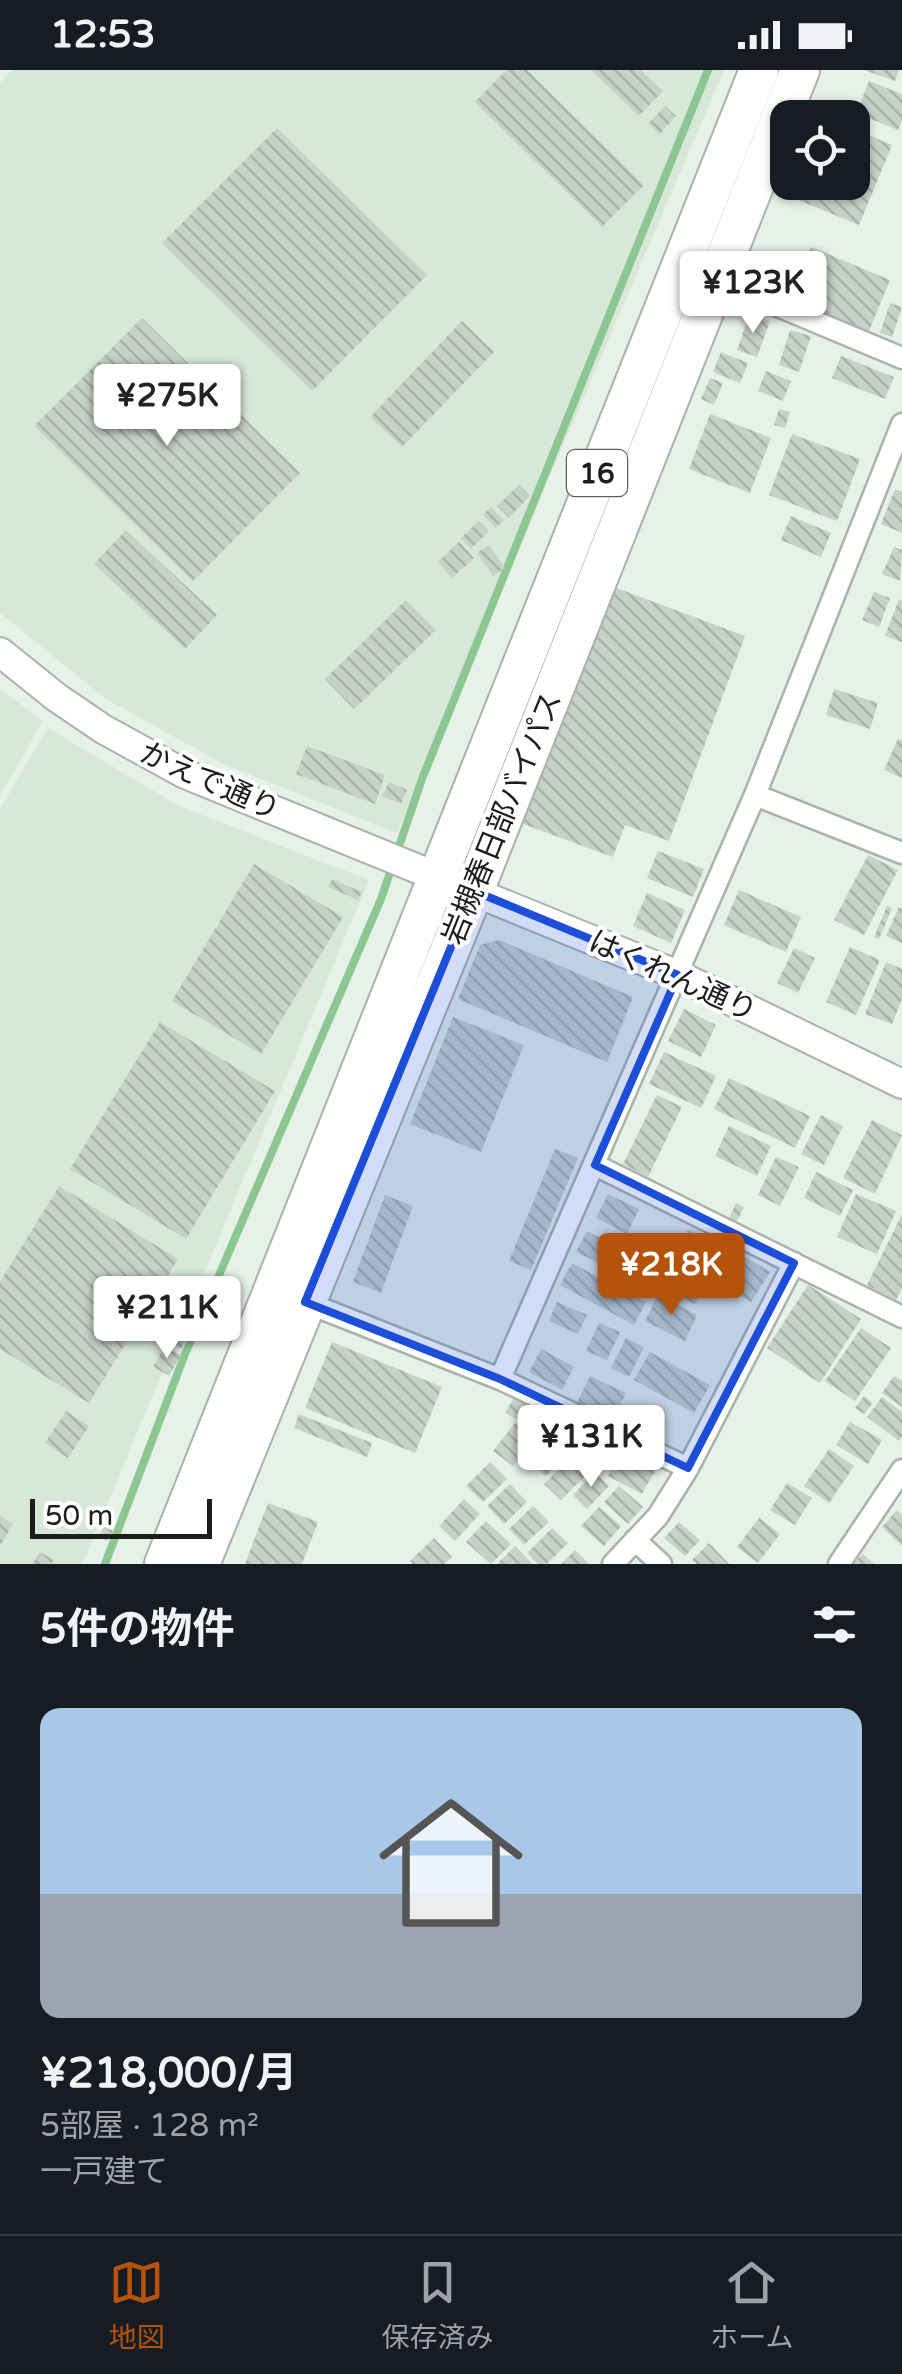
<!DOCTYPE html>
<html lang="ja">
<meta charset="utf-8">
<style>
:root{--surface:#171b24;--page:#20242c;--text:#f1f3f6;--muted:#9ea1a6;--line:#363941;--accent:#b45309}
body{margin:0;font-family:"Varela Round","Noto Sans JP",sans-serif;background:var(--page);color:var(--text);height:100vh;display:flex;flex-direction:column;font-size:38px;white-space:nowrap}
*{box-sizing:border-box;margin:0}
p{font-size:32px;color:var(--muted)}
.icon{flex:none;width:55px;height:55px;fill:none;stroke:currentColor;stroke-width:2;stroke-linecap:round;stroke-linejoin:round}
.map{position:relative;height:1494px;overflow:hidden}
.drawer{display:flex;flex-direction:column;background:var(--surface);flex:1}
.drawer>*{flex:none}
.buttons{position:absolute;left:770px;top:30px;display:grid;gap:20px}
.buttons a{display:grid;place-items:center;width:100px;height:100px;border-radius:20px;background:var(--surface);box-shadow:0 2px 8px #0004;font-size:50px}
.scale{position:absolute;left:30px;bottom:25px;width:182px;box-sizing:border-box;padding-left:10px;border:5px solid #1b1f1b;border-top:0;font-size:28px;line-height:35px;white-space:nowrap;color:#1b1f1b;-webkit-text-stroke:8px #fff;paint-order:stroke}
.price{position:absolute;translate:-50% -85px;padding:0 22px;border-radius:10px;background:#fff;color:#222;font-size:32px;line-height:65px;filter:drop-shadow(0 2px 5px #0008)}
.price::after{content:'';position:absolute;left:50%;top:60px;width:30px;height:22px;margin-left:-15px;background:inherit;clip-path:polygon(0 0,100% 0,50% 100%)}
.price.selected{background:var(--accent);color:#fff}
ul{padding:0;list-style:none}
li{display:grid;align-content:center;gap:20px;height:530px;padding:0 40px}
li+li{border-top:2px solid var(--line)}
li span{display:grid;place-items:center;height:310px;border-radius:20px;color:#555}
li>.icon{margin-inline-start:auto}
span .icon{width:180px;height:180px;fill:#fffc;stroke-width:1}
li b{font-size:42px}
h2{display:flex;justify-content:space-between;align-items:center;height:120px;padding:0 40px;font-size:42px}
.status{display:flex;justify-content:space-between;align-items:center;height:70px;padding:0 50px;background:var(--surface);direction:ltr}
.status svg{height:28px;fill:currentColor}
.tabs{display:flex;justify-content:space-around;align-items:center;height:140px;border-top:2px solid var(--line);background:var(--surface);font-size:28px;color:var(--muted)}
.tabs a{display:grid;justify-items:center;gap:5px}
.tabs .selected{color:var(--accent)}
.map>svg:first-child{display:block}
.built{fill:#d7e8d8}
.lines{fill:none;stroke-linecap:round;stroke-linejoin:round}
.stream{stroke:#8dc693;stroke-width:8}
.building{fill:url(#building-back-hatch)}
.street-casing{stroke:#a9b3aa;stroke-width:25}
.secondary-casing{stroke:#a9b3aa;stroke-width:32}
.highway-casing{stroke:#a9b3aa;stroke-width:42}
.street{stroke:#fff;stroke-width:20}
.secondary{stroke:#fff;stroke-width:28}
.highway{stroke:#fff;stroke-width:38}
.marked{fill:#1d4ed8;fill-opacity:0.2;stroke:#1d4ed8;stroke-width:8;stroke-linejoin:round}
.labels{text-anchor:middle;stroke-width:8;stroke-linejoin:round;paint-order:stroke}
.shield{fill:#fff;stroke:#5f625f;stroke-width:2.5}
.shield-label{font-size:28px;font-weight:bold;fill:#1b1f1b}
.street-label{font-size:30px;fill:#1b1f1b;stroke:#fff}
</style>
<div class="status"><b>12:53</b><svg viewBox="0 0 49 12"><path d="M0 12V9h3v3zM5 12V6h3v6zM10 12V3h3v9zM15 12V0h3v12zM26 1h20v11H26zM47 4h2v5h-2z"/></svg></div>
<div class="map">
<svg width="902" height="1494" viewBox="0 0 902 1494">
<defs>
<pattern id="building-back-hatch" width="6" height="6" patternUnits="userSpaceOnUse" patternTransform="scale(2.5)"><rect width="6" height="6" fill="#c7d1c8"/><path d="M-1 5l2 2M0 0l6 6M5-1l2 2" fill="none" stroke="#aab3ab"/></pattern>
</defs>
<rect width="100%" height="100%" fill="#e6f1e7"/>
<!-- built -->
<path class="built" d="M12,0H724L397,763L223,694L106,629L0,543V13Z
M0,619L43,651L0,726Z
M48,658L179,736L369,810L82,1494H0V739Z"/>
<g class="lines">
<!-- stream -->
<path class="stream" d="M105,1494L185,1284L381,829L422,709L708,0"/>
</g>
<!-- building -->
<path class="building" d="M506,0H527L644,115L602,157L475,32Z
M591,0H641L663,21L639,46Z
M864,0H899L895,11Z
M869,11L902,24V51L898,60L856,43Z
M665,36L676,46L660,64L648,54Z
M277,58L427,205L312,321L162,173Z
M852,58L892,75L859,155L798,130L805,112H852Z
M811,177L890,210L869,261L790,228Z
M890,233L902,237L892,267L880,263Z
M750,244L770,251L757,287L737,280Z
M142,248L300,403L193,511L34,356Z
M462,251L494,282L402,377L370,347Z
M790,260L811,266L799,302L779,295Z
M721,282L748,293L740,313L713,302Z
M841,286L894,307L885,329L832,308Z
M766,301L791,311L783,331L758,321Z
M710,308L723,313L714,335L701,329Z
M779,339L790,342L785,358L774,355Z
M710,344L771,368L750,423L689,399Z
M792,364L860,389L837,451L769,425Z
M519,415L530,426L509,448L497,436Z
M895,419L902,422V463L881,454Z
M491,437L504,450L496,458L483,445Z
M791,446L831,463L821,487L781,470Z
M479,451L489,461L471,479L461,468Z
M126,460L217,545L185,579L94,494Z
M459,472L474,488L452,508L438,492Z
M489,475L505,498L493,506L477,483Z
M894,477L902,480L900,511L882,504Z
M611,516L745,566L669,771L625,755L613,787L523,754Z
M874,522L890,528L879,557L862,550Z
M899,529L902,531V572L885,566Z
M406,530L436,560L354,639L325,609Z
M834,619L878,633L870,659L826,645Z
M898,669L902,670V708L884,700Z
M307,676L385,705L375,734L296,704Z
M389,712L407,720L401,734L382,726Z
M658,781L704,799L693,827L647,808Z
M868,785L898,800L864,865L834,850Z
M254,794L343,847L261,984L172,931Z
M332,809L362,822L358,830L328,817Z
M739,820L801,847L786,882L724,855Z
M647,823L685,840L671,873L633,856Z
M887,836L892,838L879,869L874,867Z
M899,837L902,839V873L886,866Z
M499,870L633,927L607,992L458,929L480,875Z
M850,877L880,890L856,945L826,932Z
M794,878L815,888L798,923L777,913Z
M886,892L902,899V929L892,954L865,944Z
M684,939L716,955L701,987L668,971Z
M453,947L524,975L481,1082L410,1054Z
M160,952L275,1021L186,1169L70,1099Z
M664,982L716,1006L701,1038L649,1014Z
M729,1008L810,1046L795,1078L714,1039Z
M657,1025L682,1037L648,1107L623,1094Z
M821,1045L843,1056L824,1095L801,1084Z
M872,1050L902,1065L875,1124L843,1108Z
M729,1056L771,1076L757,1106L715,1086Z
M555,1079L578,1088L531,1200L509,1191Z
M776,1087L799,1097L780,1136L758,1125Z
M816,1102L853,1120L840,1146L804,1128Z
M59,1116L178,1189L89,1333L0,1279V1212Z
M608,1124L639,1139L627,1164L596,1148Z
M856,1124L896,1141L877,1184L837,1167Z
M385,1125L413,1136L381,1223L353,1212Z
M736,1133L744,1137L737,1151L729,1148Z
M902,1144V1218L896,1230L867,1215Z
M688,1160L723,1177L695,1234L660,1217Z
M587,1161L621,1179L611,1199L576,1182Z
M634,1173L659,1184L642,1221L617,1210Z
M742,1185L770,1202L751,1232L723,1215Z
M572,1193L646,1232L634,1255L560,1215Z
M808,1215L861,1249L820,1313L767,1278Z
M658,1225L697,1245L685,1271L645,1251Z
M557,1232L587,1245L578,1264L549,1251Z
M181,1247L195,1255L181,1279L167,1271Z
M599,1253L620,1262L607,1290L586,1281Z
M861,1258L891,1278L855,1331L825,1311Z
M626,1268L644,1277L629,1307L611,1298Z
M332,1272L442,1317L415,1383L305,1338Z
M165,1276L181,1285L169,1306L153,1297Z
M541,1279L574,1297L562,1320L529,1302Z
M650,1282L710,1315L694,1343L634,1310Z
M590,1306L626,1323L612,1350L577,1333Z
M894,1306L902,1311V1337L882,1323Z
M516,1324L550,1341L540,1361L505,1343Z
M864,1326L873,1333L864,1344L855,1338Z
M882,1327L902,1342V1366L899,1371L867,1347Z
M66,1341L89,1356L68,1388L45,1373Z
M299,1344L372,1373L367,1387L294,1358Z
M850,1352L882,1370L868,1394L836,1375Z
M515,1353L535,1369L513,1396L493,1381Z
M569,1355L600,1372L590,1390L559,1374Z
M545,1368L564,1386L546,1406L526,1388Z
M829,1379L854,1396L829,1433L804,1416Z
M622,1381L656,1399L642,1424L608,1406Z
M572,1386L589,1402L561,1430L544,1414Z
M490,1392L507,1409L483,1432L466,1416Z
M595,1402L609,1416L587,1439L573,1425Z
M787,1413L812,1428L795,1455L770,1440Z
M510,1414L527,1432L504,1454L487,1436Z
M619,1416L643,1437L628,1454L604,1432Z
M464,1429L480,1444L455,1471L439,1456Z
M268,1433L318,1452L302,1494H245Z
M533,1436L549,1452L524,1475L509,1459Z
M599,1437L621,1456L604,1476L581,1456Z
M897,1440L902,1445V1476L882,1457Z
M0,1446L13,1454L0,1476Z
M759,1448L780,1464L758,1493L737,1477Z
M486,1451L511,1474L491,1494L466,1472Z
M679,1452L700,1470L685,1486L664,1468Z
M104,1456L113,1461L107,1471L99,1466Z
M552,1458L568,1473L547,1494H538L527,1483Z
M434,1468L452,1487L444,1494H413L410,1491Z
M709,1473L729,1494H697L692,1490Z
M515,1476L532,1494H497Z
M575,1480L589,1494H561Z
M40,1482L54,1490L51,1494H32Z
M863,1484L874,1494H853Z"/>
<g class="lines">
<!-- street casing -->
<g class="street-casing">
<path id="street" d="M716,210L902,288
M755,725L902,783
M595,1095L902,1247
M305,1232L500,1309L688,1398
M500,1309L755,725L902,354
M635,1470L661,1494
M613,1494L658,1446L688,1398L794,1193
M839,1494L902,1400"/>
</g>
<!-- secondary casing -->
<g class="secondary-casing">
<path id="secondary" d="M0,582L56,627L103,659L185,704L678,905L902,1014"/>
</g>
<!-- highway casing -->
<g class="highway-casing">
<path id="highway" d="M164,1494L759,0
M200,1494L474,821L800,0"/>
</g>
<!-- street -->
<use href="#street" class="street"/>
<!-- secondary -->
<use href="#secondary" class="secondary"/>
<!-- highway -->
<use href="#highway" class="highway"/>
</g>
<!-- marked area -->
<path class="marked" d="M474,821L678,905L595,1095L794,1193L688,1398L500,1309L305,1232Z"/>
<g class="labels">
<!-- shield labels -->
<rect class="shield" x="567" y="380" width="60" height="46" rx="8"/>
<g class="shield-label">
<text x="597" y="413">16</text>
</g>
<!-- street labels -->
<g class="street-label">
<text transform="translate(210 711) rotate(24)" y="10">かえで通り</text>
<text transform="translate(502 748) rotate(-68)" y="10">岩槻春日部バイパス</text>
<text transform="translate(673 906) rotate(24)" y="10">はくれん通り</text>
</g>
</g>
</svg>
<div class="buttons">
<a><svg class="icon" aria-label="locate" viewBox="0 0 24 24"><circle cx="12" cy="12" r="6"/><path d="M12 2v4M12 18v4M2 12h4M18 12h4"/></svg></a>
</div>
<div class="scale">50 m</div>
<b class="price" style="left:753px;top:266px">¥123K</b>
<b class="price" style="left:167px;top:379px">¥275K</b>
<b class="price selected" style="left:671px;top:1248px">¥218K</b>
<b class="price" style="left:167px;top:1291px">¥211K</b>
<b class="price" style="left:591px;top:1420px">¥131K</b>
</div>
<section class="drawer">
<h2>5件の物件<svg class="icon" aria-label="filters" viewBox="0 0 24 24"><path d="M4 7h16M4 17h16"/><circle cx="9" cy="7" r="2"/><circle cx="15" cy="17" r="2"/></svg></h2>
<ul>
<li><span style="background:linear-gradient(#a9c7e8 60%,#9aa5b1 0)"><svg class="icon" aria-label="home" viewBox="0 0 24 24"><path d="M3 11l9-7 9 7M6 9v11h12V9"/></svg></span><div><b>¥218,000/月</b><p>5部屋 · 128 m²</p><p>一戸建て</p></div></li>
</ul>
</section>
<nav class="tabs">
<a class="selected"><svg class="icon" aria-label="map" viewBox="0 0 24 24"><path d="M3 6l6-2 6 2 6-2v14l-6 2-6-2-6 2zM9 4v14M15 6v14"/></svg>地図</a>
<a><svg class="icon" aria-label="saved" viewBox="0 0 24 24"><path d="M7 4h10v16l-5-4-5 4z"/></svg>保存済み</a>
<a><svg class="icon" aria-label="home" viewBox="0 0 24 24"><path d="M3 11l9-7 9 7M6 9v11h12V9"/></svg>ホーム</a>
</nav>
